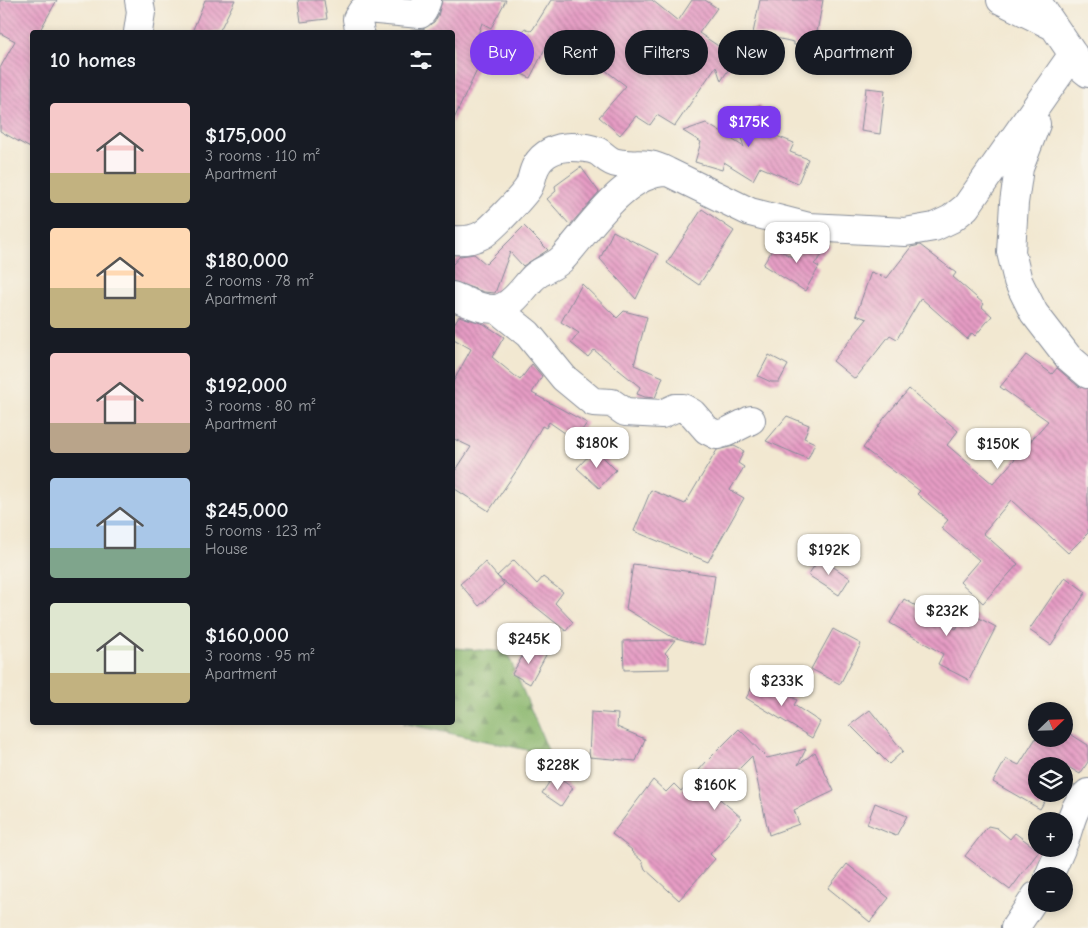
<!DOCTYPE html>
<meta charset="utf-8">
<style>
:root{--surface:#171b24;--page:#20242c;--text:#f1f3f6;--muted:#9ea1a6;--accent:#7c3aed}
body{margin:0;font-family:"Comic Neue",sans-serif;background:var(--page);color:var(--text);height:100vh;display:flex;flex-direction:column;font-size:19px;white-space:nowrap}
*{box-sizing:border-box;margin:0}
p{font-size:16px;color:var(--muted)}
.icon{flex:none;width:28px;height:28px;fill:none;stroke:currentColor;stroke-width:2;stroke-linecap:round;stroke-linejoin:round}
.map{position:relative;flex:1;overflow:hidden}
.details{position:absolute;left:30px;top:30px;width:425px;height:695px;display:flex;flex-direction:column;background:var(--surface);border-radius:5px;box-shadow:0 2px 8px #0003}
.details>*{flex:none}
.guide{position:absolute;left:470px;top:30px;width:475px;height:45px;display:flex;gap:10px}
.needle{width:32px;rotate:67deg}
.controls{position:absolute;left:1028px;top:702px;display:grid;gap:10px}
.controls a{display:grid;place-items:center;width:45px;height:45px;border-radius:50%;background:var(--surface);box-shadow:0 2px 8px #0003;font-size:25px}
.price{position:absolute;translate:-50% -42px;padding:0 11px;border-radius:10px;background:#fff;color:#222;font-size:16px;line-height:32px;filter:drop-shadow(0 1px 2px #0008)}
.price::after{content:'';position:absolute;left:50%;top:30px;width:15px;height:11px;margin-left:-8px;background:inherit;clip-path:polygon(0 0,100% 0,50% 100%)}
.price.selected{background:var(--accent);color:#fff}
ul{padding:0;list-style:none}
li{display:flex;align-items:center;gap:15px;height:125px;padding:0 20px}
li span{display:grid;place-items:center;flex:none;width:140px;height:100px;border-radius:5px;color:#555}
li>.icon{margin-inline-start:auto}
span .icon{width:60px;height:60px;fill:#fffc;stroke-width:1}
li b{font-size:21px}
h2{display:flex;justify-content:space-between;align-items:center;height:60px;padding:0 20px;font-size:21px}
.chip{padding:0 18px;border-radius:22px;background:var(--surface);box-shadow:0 2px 8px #0003;font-size:18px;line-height:45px}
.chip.selected{background:var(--accent);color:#fff}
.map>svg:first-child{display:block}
.forest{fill:url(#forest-firs);stroke:#537366}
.building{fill:url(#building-back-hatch)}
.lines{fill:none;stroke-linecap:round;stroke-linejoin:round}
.minor-casing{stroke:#868c98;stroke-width:30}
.minor{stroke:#fff;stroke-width:28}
</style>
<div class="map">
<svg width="1088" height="928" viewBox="0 0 1088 928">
<defs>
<pattern id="forest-firs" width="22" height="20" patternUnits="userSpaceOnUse" patternTransform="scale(1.25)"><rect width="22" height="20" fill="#8bb76e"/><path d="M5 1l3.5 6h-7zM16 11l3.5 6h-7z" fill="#71955e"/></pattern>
<pattern id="building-back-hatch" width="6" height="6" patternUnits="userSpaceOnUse" patternTransform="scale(1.25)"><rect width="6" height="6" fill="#e69cc4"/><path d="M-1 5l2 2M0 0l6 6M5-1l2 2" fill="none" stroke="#ba80a2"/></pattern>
</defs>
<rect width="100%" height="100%" fill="#f7f3e8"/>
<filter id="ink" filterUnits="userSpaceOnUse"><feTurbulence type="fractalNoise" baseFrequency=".02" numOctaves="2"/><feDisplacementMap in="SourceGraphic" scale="10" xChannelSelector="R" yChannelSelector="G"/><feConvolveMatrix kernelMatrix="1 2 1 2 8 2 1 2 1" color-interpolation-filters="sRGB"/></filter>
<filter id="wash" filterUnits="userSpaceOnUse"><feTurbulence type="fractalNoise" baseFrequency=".0096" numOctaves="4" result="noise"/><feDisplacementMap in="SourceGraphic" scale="20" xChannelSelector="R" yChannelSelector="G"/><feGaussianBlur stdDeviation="1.12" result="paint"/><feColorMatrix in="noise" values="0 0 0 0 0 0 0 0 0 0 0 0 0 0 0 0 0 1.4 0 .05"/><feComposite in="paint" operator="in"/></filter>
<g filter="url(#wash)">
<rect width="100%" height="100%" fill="#f2e8d1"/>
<!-- forest -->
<path class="forest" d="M453,648L507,652L550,755L403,723L452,722Z"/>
<g id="blocks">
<!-- building -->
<path class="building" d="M0,0H57L39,32H32V149L0,131V68L15,41L0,33Z
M205,0H235L219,32H192Z
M298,0H324L327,19L301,22Z
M442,0H506L491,28L482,23L469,61L479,66L452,123V32H421L423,29L434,22L438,16Z
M551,0H652L678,21L692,0H705L717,8L699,33L736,58L721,81L716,66L675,126L657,115L650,125L636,116L620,135L599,117L626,86L575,47L573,50L551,37L530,78L506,66L525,28L531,31L533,29Z
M760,0H823L814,48L794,45V42L753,33Z
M866,88L885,90L880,134L861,131Z
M760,105L769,133L794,143L790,152L808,159L798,183L760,167L753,180L724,162L722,170L695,162L701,142L683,131L706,123L744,147L733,114Z
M581,167L599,192L570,225L547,199L556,191L555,186Z
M702,209L734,231L699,285L667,263Z
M524,226L548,250L523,266L510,252L495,293L484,292L452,281V265L460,256L474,254L486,264Z
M613,231L658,254L636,299L600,259Z
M809,243L828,244L831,246L814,264L819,267L805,291L763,265L774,247L792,257L795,252L798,254Z
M920,245L956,273L953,277L984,304L982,307L992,316L975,336L972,333L967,339L921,298L897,339L890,335L855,379L833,361L867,319L856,315L871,272L887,278L911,247Z
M582,284L617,318L624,311L647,317L634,365L663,377L655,398L645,397L637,394L640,387L594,350L588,357L571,343L579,333L561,322Z
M459,316L484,324L504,337L492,357L520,380L532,364L542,376L532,393L587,423L575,440L549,422L546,428L542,426L519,467L489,511L452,487V476L471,447L452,438V384L471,349L452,338V327Z
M769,355L788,365L779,382H771L758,376Z
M1026,355L1052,374L1057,368L1078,386L1088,389V533L1068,553L1011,500L983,533L1018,564L983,603L960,582L979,560L941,528L948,520L917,494L920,491L863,448L885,417L909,389L958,431L947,445L993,484L1048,421L1000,387Z
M787,416L809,425L804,438L815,443L808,459L766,441Z
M734,446L744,451L738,463L744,467L730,490L744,498L708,562L634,531L651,490L685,504L717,450Z
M595,449L616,470L599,488L577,468Z
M820,558L850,578L839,595L808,575Z
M514,560L537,584L543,577L563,592L555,603L573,622L566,631L497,576Z
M485,562L504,584L479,606L460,584Z
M633,564L715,575L708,625L704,645L672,637L626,609Z
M1065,577L1086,592L1051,645L1029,630Z
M904,599L956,629L966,611L996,627L969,680L938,664L943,654L890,623Z
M833,629L861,644L840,684L811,669Z
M675,640L665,653L669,657V669L624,670L623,641Z
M529,645L546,655L530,684L512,674Z
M758,678L797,700L794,705L820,722L812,738L746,698Z
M870,710L903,751L889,764L850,725Z
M591,712L618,714L617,727L645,739L636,761L589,757Z
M739,729L767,758L806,749L798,765L815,752L834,791L794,810L799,824L769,835L752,756L714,794L742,818L710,854L715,859L679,900L645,869L642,861L631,851L632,850L612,834L653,780L666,792L674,784L681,791L706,762Z
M1064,730L1088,745V762L1080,774L1065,765L1064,768V766H1036V794H1049L1040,809L993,782L1006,759L1019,765L1036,738L1064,739Z
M554,775L573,788L561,806L542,793Z
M875,803L907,816L896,836L867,824Z
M988,826L997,828L1010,839L1015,833L1039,851L1010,890L965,856Z
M847,864L889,898L870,922L828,888Z"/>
</g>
</g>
<g filter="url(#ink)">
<use href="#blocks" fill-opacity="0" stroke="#868c98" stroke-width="1"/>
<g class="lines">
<!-- minor casing -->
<g class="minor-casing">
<path id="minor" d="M1001,0L1051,25
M1036,0L1083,69L1088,73
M138,32L141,12L139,0
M360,32L357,19L362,11L367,9L420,14L423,11L427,0
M1036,124L1019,168L1014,203L1011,252L1018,281L1034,313L1068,357L1088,374
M452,240C463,241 473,240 482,235C491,230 522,197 528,188C532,182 532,173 536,166C543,153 557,147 571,147C579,147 590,148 597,151C604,155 609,162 617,163C636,167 645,160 666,171
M452,296C466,301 481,310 496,309C511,307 522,290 531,280C539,270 553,268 562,259C589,230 624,171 668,172L750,212L809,227L905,232L934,227L951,219L966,207L1073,54
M497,309L528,334L564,378L593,402L612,403L625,412L662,414L675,408H683L692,413L707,430L717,435L727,432L751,420
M1064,842C1070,825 1073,805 1088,793
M1049,876L1061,849
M1015,928L1036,896"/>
</g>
<!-- minor -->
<use href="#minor" class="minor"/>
</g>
</g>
</svg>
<div class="controls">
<a><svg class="needle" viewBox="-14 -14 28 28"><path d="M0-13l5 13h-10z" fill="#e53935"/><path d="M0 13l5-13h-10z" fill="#9ea1a6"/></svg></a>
<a><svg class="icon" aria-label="layers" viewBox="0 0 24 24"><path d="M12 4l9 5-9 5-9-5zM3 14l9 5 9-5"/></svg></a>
<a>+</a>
<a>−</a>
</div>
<b class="price selected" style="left:749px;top:148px">$175K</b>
<b class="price" style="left:797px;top:264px">$345K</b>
<b class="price" style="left:597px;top:469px">$180K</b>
<b class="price" style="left:998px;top:470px">$150K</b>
<b class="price" style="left:829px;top:576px">$192K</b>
<b class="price" style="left:947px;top:637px">$232K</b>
<b class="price" style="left:529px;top:665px">$245K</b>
<b class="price" style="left:782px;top:707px">$233K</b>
<b class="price" style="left:558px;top:791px">$228K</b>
<b class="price" style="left:715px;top:811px">$160K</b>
<div class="guide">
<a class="chip selected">Buy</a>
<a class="chip">Rent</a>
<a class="chip">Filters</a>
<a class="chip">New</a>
<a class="chip">Apartment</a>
</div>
<section class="details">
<h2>10 homes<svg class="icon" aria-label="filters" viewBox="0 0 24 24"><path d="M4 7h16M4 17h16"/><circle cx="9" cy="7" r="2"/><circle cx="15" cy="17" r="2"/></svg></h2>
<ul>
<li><span style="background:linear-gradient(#f6c9c9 70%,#c2b280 0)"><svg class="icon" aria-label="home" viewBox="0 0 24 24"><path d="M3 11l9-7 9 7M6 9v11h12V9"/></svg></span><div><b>$175,000</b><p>3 rooms · 110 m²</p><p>Apartment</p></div></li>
<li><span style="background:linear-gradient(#ffd9b3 60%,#c2b280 0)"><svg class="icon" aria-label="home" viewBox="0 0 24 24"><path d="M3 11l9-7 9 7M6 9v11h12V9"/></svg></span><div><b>$180,000</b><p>2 rooms · 78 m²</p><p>Apartment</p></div></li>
<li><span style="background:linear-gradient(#f6c9c9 70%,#b9a48a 0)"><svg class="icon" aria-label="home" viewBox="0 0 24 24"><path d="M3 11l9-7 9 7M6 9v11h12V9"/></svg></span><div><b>$192,000</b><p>3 rooms · 80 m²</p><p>Apartment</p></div></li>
<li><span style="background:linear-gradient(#a9c7e8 70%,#7fa58c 0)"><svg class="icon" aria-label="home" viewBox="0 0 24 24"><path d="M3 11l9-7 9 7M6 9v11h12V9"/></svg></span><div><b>$245,000</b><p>5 rooms · 123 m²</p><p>House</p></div></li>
<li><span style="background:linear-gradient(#dfe7d0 70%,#c2b280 0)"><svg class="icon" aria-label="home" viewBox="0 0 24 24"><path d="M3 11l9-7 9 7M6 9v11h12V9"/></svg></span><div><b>$160,000</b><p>3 rooms · 95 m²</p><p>Apartment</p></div></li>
</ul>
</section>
</div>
